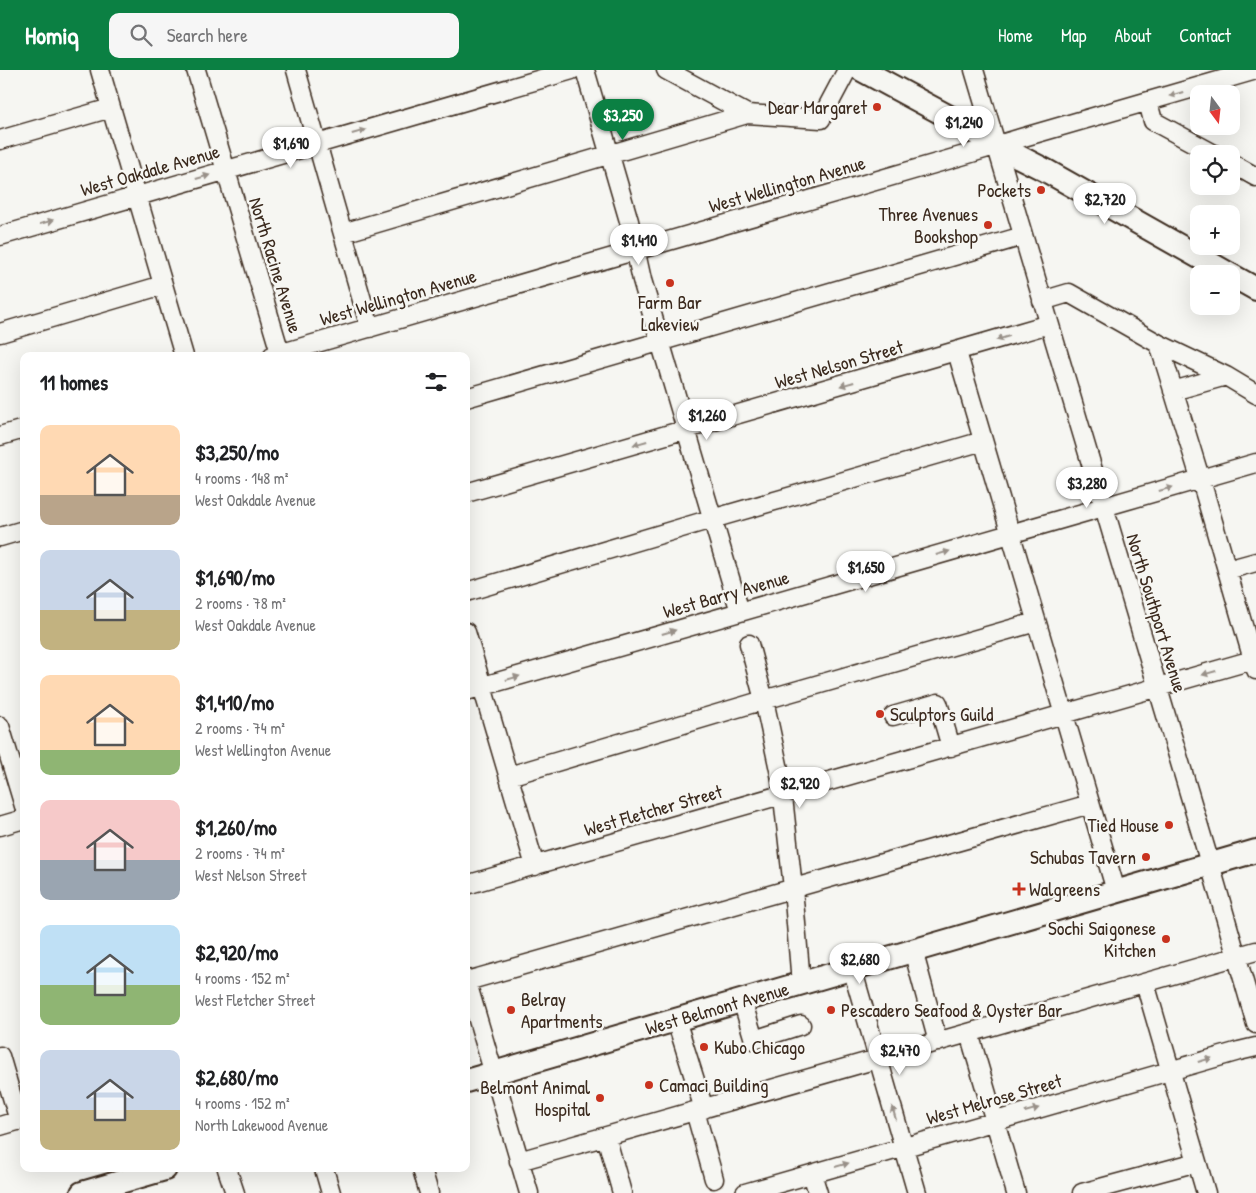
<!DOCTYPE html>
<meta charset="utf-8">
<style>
:root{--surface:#fff;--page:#f6f6f6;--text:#202124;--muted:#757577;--accent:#0b8043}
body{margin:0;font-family:"Patrick Hand",sans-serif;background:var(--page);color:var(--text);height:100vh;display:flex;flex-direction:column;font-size:19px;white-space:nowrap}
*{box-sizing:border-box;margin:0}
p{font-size:16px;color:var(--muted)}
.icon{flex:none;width:28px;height:28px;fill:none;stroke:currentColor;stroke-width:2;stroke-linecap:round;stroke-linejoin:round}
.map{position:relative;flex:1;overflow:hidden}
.side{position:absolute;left:20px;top:282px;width:450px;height:820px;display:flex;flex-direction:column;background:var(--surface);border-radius:10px;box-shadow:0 5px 20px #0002}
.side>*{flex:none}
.needle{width:32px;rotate:165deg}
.controls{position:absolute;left:1190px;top:15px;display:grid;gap:10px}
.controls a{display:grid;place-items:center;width:50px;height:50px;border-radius:10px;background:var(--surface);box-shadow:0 5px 20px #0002;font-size:25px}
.price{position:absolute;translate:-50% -42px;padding:0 11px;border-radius:18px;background:#fff;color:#222;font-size:16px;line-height:32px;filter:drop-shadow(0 1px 2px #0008)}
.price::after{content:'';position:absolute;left:50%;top:30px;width:15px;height:11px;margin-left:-8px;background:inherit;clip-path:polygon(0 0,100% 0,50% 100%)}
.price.on{background:var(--accent);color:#fff}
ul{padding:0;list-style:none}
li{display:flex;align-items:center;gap:15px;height:125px;padding:0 20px}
li span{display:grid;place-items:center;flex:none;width:140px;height:100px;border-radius:10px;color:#555}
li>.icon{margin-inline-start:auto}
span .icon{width:60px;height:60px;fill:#fffc;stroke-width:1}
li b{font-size:21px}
h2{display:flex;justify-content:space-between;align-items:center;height:60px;padding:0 20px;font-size:21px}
header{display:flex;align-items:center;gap:30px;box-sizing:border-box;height:70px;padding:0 25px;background:var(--accent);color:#fff}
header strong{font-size:24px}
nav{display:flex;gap:28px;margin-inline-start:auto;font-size:18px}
.search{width:350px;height:45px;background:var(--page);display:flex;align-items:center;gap:12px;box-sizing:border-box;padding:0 18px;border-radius:10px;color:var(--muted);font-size:19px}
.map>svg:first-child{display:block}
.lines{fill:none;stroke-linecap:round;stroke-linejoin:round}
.minor-casing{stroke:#3b2a1e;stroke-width:21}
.major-casing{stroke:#3b2a1e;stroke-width:26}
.minor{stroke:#f6f6f2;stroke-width:18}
.major{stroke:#f6f6f2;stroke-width:22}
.oneway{fill:#989088}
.poi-dot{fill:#c8321e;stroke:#f6f6f2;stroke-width:2}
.labels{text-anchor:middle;stroke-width:5;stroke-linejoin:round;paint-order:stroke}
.poi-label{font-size:19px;fill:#3b2a1e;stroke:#f6f6f2;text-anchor:end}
.street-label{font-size:19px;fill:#3b2a1e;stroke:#f6f6f2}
</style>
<header>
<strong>Homiq</strong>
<div class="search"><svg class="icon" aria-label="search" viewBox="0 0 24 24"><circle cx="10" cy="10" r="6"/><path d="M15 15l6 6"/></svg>Search here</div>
<nav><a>Home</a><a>Map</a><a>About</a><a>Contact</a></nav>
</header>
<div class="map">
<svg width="1256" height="1123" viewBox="0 0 1256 1123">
<rect width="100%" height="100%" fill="#f6f6f2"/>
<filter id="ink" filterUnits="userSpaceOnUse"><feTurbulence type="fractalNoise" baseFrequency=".02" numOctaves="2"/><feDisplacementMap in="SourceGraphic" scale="10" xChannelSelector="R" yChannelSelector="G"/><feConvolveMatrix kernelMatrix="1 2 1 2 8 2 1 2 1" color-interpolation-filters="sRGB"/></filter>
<g filter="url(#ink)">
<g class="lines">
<!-- minor casing -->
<g class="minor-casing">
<path id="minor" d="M100,0L184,286
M196,0L281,286
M296,0L370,258
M585,0L629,151L642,210L740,542
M666,0L747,44L821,49L847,0
M974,0L1206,780L1256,954
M1148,32L1153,51L1214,84
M0,70L111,38
M1231,93L1256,107
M343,163L747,44
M0,166L572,0
M1042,231L1069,223L1159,274L1226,306L1256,324
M0,263L163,215
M1159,274L1205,424L1256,600
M957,282L1116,821
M272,286L968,84L1024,67L1256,0
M1173,321L1226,306
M466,328L1023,166
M0,366L24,359
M466,423L1049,254
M0,467L24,460
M1227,500L1256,492
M466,522L698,453L983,371
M466,562L535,796
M749,574L764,630L781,709L793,818L801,913
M466,621L1256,393
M893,646L938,633L951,677
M0,656L24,736
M509,706L764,630L1036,552
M0,756L24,749
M466,815L1256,589
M913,880L938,972
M852,898L917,1123
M466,909L529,1123
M467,911L1090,734
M1145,913L1206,1123
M742,930L754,970L801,955
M676,950L704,1039
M969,963L1016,1123
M0,986L19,1051
M695,1041L714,1109
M0,1056L24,1049
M606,1066L622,1123
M519,1091L1256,881
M227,1099L235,1123
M324,1099L331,1123
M422,1099L429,1123
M812,1104L818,1123
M745,1123L1239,981L1256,977
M1082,1123L1197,1092"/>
</g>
<!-- major casing -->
<g class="major-casing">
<path id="major" d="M862,0L951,48L996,75L1045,100L1229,204
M1231,205L1256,219
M466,1011L1256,781
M82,1123L165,1099"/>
</g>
<!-- minor -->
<use href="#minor" class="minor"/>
<!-- major -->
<use href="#major" class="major"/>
</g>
<!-- one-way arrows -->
<defs><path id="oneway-solid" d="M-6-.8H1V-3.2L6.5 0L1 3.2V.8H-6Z" transform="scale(1.25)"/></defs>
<g class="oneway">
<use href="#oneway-solid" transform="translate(1176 24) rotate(164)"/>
<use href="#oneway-solid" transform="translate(359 62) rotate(-16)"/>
<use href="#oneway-solid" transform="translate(203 107) rotate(-16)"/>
<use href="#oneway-solid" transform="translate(47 152) rotate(-16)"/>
<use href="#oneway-solid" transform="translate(1003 268) rotate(163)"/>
<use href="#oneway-solid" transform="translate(847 314) rotate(164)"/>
<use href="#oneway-solid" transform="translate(640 373) rotate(164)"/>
<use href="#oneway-solid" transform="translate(1166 419) rotate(-16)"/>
<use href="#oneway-solid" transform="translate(943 483) rotate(-16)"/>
<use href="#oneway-solid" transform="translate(669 562) rotate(-16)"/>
<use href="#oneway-solid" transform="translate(1209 603) rotate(164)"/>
<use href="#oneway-solid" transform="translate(513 608) rotate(-16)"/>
<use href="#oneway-solid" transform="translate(1205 990) rotate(-16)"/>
<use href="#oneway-solid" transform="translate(1032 1040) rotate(-16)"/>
<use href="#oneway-solid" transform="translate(894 1043) rotate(-106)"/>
<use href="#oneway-solid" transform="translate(842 1095) rotate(-16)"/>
</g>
</g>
<!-- markers -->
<g class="poi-dot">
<circle cx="877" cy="37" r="5"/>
<circle cx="1041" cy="120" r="5"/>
<circle cx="988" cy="155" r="5"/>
<circle cx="670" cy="213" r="5"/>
<circle cx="880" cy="644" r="5"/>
<circle cx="1169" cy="755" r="5"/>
<circle cx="1146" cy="787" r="5"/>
<path d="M1016.5 811.5h5v5h5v5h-5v5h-5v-5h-5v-5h5z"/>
<circle cx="1166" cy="869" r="5"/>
<circle cx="511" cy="940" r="5"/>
<circle cx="831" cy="940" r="5"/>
<circle cx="704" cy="977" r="5"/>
<circle cx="649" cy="1015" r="5"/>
<circle cx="600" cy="1028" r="5"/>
</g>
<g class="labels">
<!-- poi labels -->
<g class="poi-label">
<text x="867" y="44">Dear Margaret</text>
<text x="1031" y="127">Pockets</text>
<text x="978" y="151">Three Avenues<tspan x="978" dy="22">Bookshop</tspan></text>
<text x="670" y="239" text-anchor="middle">Farm Bar<tspan x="670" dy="22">Lakeview</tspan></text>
<text x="890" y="651" text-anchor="start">Sculptors Guild</text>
<text x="1159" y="762">Tied House</text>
<text x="1136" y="794">Schubas Tavern</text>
<text x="1029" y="826" text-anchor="start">Walgreens</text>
<text x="1156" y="865">Sochi Saigonese<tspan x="1156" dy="22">Kitchen</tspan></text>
<text x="521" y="936" text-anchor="start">Belray<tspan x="521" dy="22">Apartments</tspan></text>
<text x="841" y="947" text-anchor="start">Pescadero Seafood &amp; Oyster Bar</text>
<text x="714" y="984" text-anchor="start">Kubo Chicago</text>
<text x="659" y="1022" text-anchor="start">Camaci Building</text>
<text x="590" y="1024">Belmont Animal<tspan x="590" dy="22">Hospital</tspan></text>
</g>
<!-- street labels -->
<g class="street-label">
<text transform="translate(150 100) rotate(-16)" y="7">West Oakdale Avenue</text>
<text transform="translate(787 114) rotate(-16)" y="7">West Wellington Avenue</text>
<text transform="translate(276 195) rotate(73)" y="7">North Racine Avenue</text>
<text transform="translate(398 227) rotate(-16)" y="7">West Wellington Avenue</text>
<text transform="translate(839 294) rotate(-16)" y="7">West Nelson Street</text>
<text transform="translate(726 524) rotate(-16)" y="7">West Barry Avenue</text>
<text transform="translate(1157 543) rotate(73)" y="7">North Southport Avenue</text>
<text transform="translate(653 740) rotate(-16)" y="7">West Fletcher Street</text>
<text transform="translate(717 938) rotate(-16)" y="7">West Belmont Avenue</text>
<text transform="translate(994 1029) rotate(-16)" y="7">West Melrose Street</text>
</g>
</g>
</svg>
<div class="controls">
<a><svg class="needle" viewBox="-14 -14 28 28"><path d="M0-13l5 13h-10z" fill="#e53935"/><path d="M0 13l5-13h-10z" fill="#757577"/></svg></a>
<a><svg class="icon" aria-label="locate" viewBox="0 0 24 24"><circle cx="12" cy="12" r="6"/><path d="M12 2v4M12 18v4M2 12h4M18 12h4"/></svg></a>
<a>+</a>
<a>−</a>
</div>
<b class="price on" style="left:623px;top:71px">$3,250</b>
<b class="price" style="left:964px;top:78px">$1,240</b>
<b class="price" style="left:291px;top:99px">$1,690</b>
<b class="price" style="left:1105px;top:155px">$2,720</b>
<b class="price" style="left:639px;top:196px">$1,410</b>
<b class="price" style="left:707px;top:371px">$1,260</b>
<b class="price" style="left:1087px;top:439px">$3,280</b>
<b class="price" style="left:866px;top:523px">$1,650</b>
<b class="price" style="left:800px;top:739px">$2,920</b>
<b class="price" style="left:860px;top:915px">$2,680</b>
<b class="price" style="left:900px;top:1006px">$2,470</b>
<section class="side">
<h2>11 homes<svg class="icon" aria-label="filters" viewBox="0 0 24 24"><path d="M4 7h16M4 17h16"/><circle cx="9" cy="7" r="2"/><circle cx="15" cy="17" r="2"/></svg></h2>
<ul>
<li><span style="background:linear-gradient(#ffd9b3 70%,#b9a48a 0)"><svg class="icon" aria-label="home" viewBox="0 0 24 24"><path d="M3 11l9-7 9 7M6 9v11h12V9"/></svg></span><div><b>$3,250/mo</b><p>4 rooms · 148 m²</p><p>West Oakdale Avenue</p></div></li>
<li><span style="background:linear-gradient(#c9d6e8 60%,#c2b280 0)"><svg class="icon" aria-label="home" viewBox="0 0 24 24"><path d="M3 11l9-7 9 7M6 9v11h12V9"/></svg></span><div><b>$1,690/mo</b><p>2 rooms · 78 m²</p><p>West Oakdale Avenue</p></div></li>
<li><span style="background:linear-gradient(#ffd9b3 75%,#8fb573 0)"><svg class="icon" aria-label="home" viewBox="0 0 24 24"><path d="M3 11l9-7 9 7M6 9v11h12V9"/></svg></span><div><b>$1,410/mo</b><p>2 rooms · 74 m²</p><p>West Wellington Avenue</p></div></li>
<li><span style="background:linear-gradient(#f6c9c9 60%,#9aa5b1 0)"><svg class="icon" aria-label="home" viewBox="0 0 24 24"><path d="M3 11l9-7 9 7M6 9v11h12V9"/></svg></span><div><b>$1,260/mo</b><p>2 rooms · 74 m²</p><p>West Nelson Street</p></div></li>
<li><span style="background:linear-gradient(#bfe0f5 60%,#8fb573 0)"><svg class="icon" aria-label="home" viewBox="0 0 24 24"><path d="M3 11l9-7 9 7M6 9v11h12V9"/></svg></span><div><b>$2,920/mo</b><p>4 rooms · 152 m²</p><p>West Fletcher Street</p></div></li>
<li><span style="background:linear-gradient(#c9d6e8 60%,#c2b280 0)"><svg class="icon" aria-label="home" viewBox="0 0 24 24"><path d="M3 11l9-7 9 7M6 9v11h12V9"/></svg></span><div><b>$2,680/mo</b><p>4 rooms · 152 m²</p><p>North Lakewood Avenue</p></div></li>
</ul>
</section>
</div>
